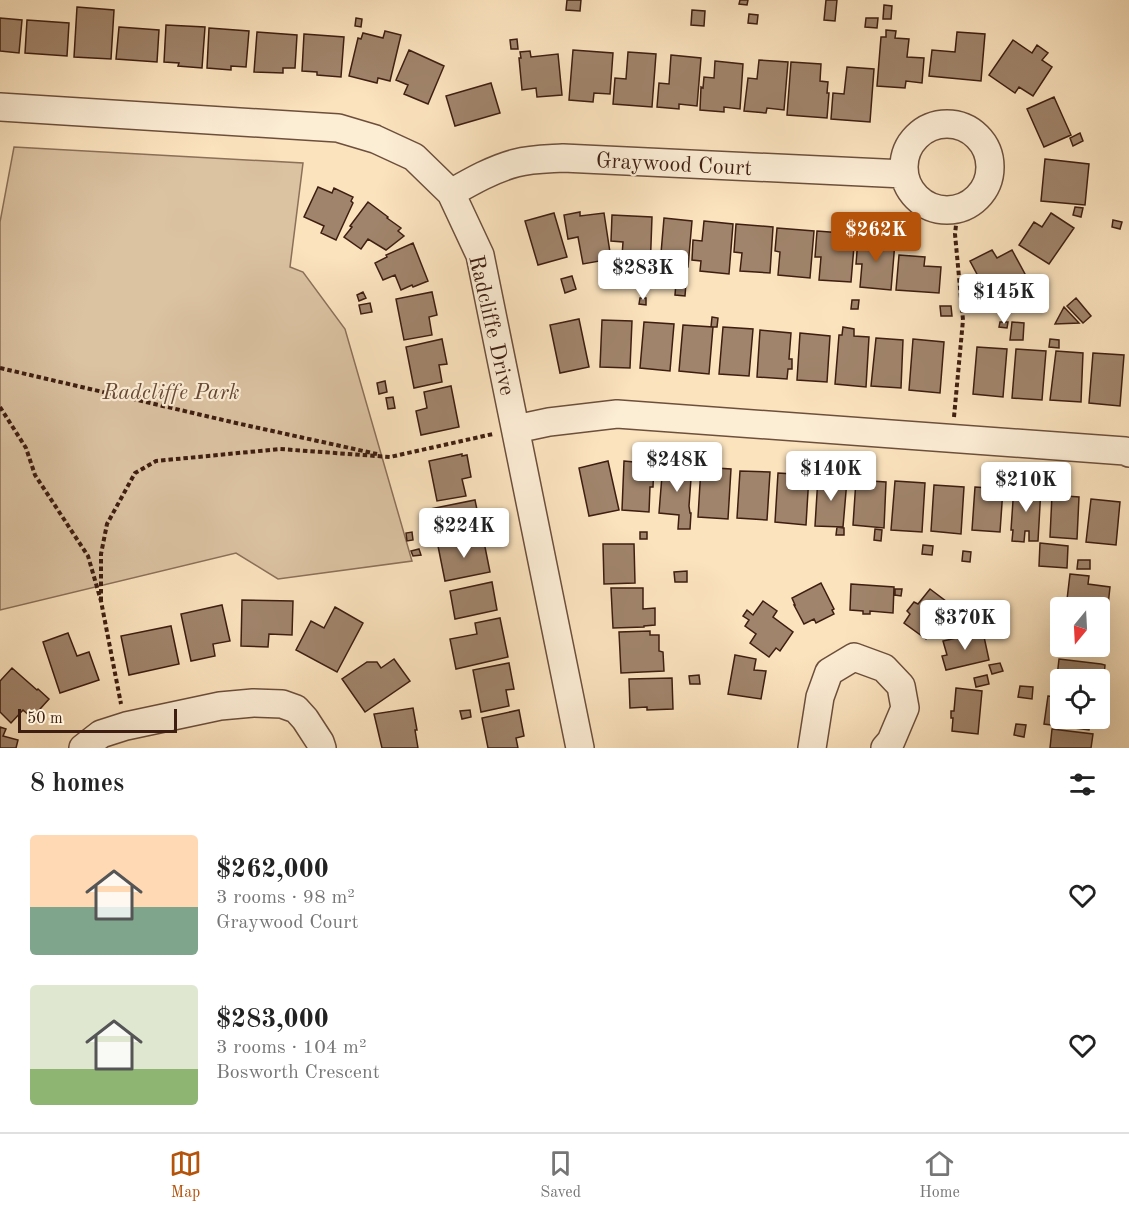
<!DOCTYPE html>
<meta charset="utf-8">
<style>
:root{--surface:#fff;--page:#f6f6f6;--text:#222;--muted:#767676;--line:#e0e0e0;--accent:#b45309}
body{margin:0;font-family:"Old Standard TT",serif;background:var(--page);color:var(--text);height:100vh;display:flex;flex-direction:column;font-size:22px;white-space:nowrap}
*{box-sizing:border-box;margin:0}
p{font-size:20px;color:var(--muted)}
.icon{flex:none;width:33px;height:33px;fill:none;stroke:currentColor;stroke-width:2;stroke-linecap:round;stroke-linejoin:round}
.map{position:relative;height:748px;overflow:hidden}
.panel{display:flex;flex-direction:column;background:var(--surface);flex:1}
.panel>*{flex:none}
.needle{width:39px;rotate:198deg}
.fabs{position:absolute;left:1050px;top:597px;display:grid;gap:12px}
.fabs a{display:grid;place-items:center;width:60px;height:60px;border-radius:6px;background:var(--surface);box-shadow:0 6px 24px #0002;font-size:30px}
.scale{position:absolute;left:18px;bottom:15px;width:159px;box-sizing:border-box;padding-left:6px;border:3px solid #3e1e11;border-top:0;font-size:16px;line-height:21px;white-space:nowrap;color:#3e1e11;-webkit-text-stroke:4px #fcedd5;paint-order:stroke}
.price{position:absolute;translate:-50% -51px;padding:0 14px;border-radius:6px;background:#fff;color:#222;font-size:20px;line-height:39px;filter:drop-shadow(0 2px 3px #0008)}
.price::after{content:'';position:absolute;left:50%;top:36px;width:18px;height:14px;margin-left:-9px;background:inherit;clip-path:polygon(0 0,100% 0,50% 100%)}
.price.on{background:var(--accent);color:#fff}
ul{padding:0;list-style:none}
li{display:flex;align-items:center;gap:18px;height:150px;padding:0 30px}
li span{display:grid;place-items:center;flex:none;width:168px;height:120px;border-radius:6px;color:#555}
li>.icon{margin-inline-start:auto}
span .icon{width:72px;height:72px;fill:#fffc;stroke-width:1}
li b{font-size:26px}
h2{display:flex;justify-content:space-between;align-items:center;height:72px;padding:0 30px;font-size:26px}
.tabs{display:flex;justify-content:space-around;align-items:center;height:84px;border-top:2px solid var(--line);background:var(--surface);font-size:16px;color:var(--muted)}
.tabs a{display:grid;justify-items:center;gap:3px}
.tabs .on{color:var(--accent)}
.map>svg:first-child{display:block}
.green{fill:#dbc2a1;stroke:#8c7059;stroke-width:1.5}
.building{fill:#a0846b;stroke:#3e1e11;stroke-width:1.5}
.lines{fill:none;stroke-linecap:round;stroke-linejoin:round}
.minor-casing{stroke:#6d4f3c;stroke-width:30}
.path{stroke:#3e1e11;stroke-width:4;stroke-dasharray:4.5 3;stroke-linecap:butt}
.minor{stroke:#fcedd5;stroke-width:27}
.labels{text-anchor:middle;stroke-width:4.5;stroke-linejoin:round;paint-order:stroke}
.street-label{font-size:22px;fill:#3e1e11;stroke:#fcedd5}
.park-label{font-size:22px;font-style:italic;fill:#654735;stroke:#fcedd5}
</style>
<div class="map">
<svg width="1129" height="748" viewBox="0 0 1129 748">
<rect width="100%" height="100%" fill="#fbe3be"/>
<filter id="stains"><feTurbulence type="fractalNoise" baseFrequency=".00333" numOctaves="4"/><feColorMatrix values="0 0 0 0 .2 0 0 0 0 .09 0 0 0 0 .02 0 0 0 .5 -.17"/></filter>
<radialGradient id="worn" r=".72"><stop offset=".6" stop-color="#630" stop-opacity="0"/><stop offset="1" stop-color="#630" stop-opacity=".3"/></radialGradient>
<!-- green -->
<path class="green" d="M14,147L303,163L290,267L303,272L345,329L412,561L278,579L236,553L0,610V222Z"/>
<!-- building -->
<path class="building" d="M567,0H581L580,11L566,10Z
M740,0H748L747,5L739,4Z
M826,0H837L835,21L824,20Z
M884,5L892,6L891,19H883Z
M77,7L114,10L111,59L74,57Z
M692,10L705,11L704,26L691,25Z
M749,14L758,15L757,24L748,23Z
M0,18L22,20L19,53L0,51Z
M356,18L362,19L361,27L355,26Z
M866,18H878L877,28L865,27Z
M27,20L69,23L67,56L25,53Z
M166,25L205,27L202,68L178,66L179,63L164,62Z
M119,27L159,30L157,62L116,59Z
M209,28L249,31L246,67L231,66V70L207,68Z
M886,30L896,31L895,38L909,39L907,57L924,58L922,83L906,81L905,88L877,86L881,37H886Z
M385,31L401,35L390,81L378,78L377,83L349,76L358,38L361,39L363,33L383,38Z
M257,32L297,35L295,68H283V73L254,72Z
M957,32L985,34L981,81L929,76L932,50L955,52Z
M304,34L344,37L341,77L317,75V72L302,71Z
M517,39L518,49H511L510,40Z
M1013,40L1032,53L1037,45L1048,53L1042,60L1052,67L1033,96L1019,87L1015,93L989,75Z
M409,50L444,66L428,104L404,94L408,85L396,80Z
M573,50L613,53L610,94L594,93L593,102L569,100Z
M530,51L531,57L558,54L562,95L537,97L536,88L522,90L519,58H521L520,52Z
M628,52L656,54L652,107L613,104L615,78L626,79Z
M671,55L701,58L697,106L679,104V109L657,107L659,83L669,84Z
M759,60L788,62L784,110L767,108L766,113L744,111L748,78L757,79Z
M715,61L743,64L740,109L724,107V112L700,110L701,87L703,88L704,77L714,78Z
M791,62L821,64L820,81L828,82L827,93H829L827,118L787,115Z
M847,67L874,69L870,122L831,119L833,93L844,94Z
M491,83L500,113L455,126L446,96Z
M1054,97L1071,135L1044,147L1027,109Z
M1080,133L1083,141L1073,146L1070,138Z
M1045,159L1089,164L1085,205L1041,201Z
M318,187L332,193L334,188L353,197L351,201L353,203L336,240L321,233L324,226L304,217Z
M368,202L388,217L387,218L401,228L398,231L404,236L386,250L368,239L361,249L344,237L352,227L350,226Z
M1075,207L1083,208L1081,217L1073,215Z
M580,212V216L604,213L611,259L583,264L578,237L568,239L564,215Z
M554,213L567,257L538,265L525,221Z
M1051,213L1074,228L1049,264L1019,245L1034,222L1042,227Z
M612,215L652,217L650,272L621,270L623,242L611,241Z
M664,218L692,221L688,267L679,266V274L668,273V265H660Z
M1113,220L1122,222L1120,229L1112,227Z
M704,221L733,224L729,274L700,271L701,261L692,260L693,240L702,241Z
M736,224L773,227L770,273L740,271L742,253L734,252Z
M777,228L814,231L810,278L778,275L780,252L775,251Z
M817,231L855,234L851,282L819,280L821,257H815Z
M858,239L895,242L891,290L860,287L862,264H856Z
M413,243L428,281L413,287L412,285L401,290L395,275L383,280L375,263L387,257L386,255Z
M992,250L997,258L1012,250L1025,274L1018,278L1022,286L992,302L984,286L970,294L968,284L979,278L970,261Z
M899,255L925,257L924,266L941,267L939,293L896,290Z
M572,276L576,289L565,293L561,279Z
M676,282L686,283L685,296L675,295Z
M363,292L366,298L359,301L357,295Z
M432,292L437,315L429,317L432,335L404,340L396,299Z
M640,298H646V305L639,304Z
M1076,298L1091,316L1083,323L1067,306Z
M852,300H859L858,309H851Z
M370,303L372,312L361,314L359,305Z
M940,306H951L952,316H941Z
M1064,307L1079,323L1055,324Z
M712,317L718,318L717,327H711Z
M579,319L589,367L560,373L550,325Z
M602,320L632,321L630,368L600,367Z
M644,322L674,324L670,371L640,368Z
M1000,322H1008L1007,328L999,327Z
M1012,322L1024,323L1023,340H1010Z
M683,325L713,327L709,374L679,371Z
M723,327L753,329L749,376L719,374Z
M843,327L854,329V336L869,337L866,387L835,384L839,335H842Z
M760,330L791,333L789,359H792V369H788L787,379L757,377Z
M800,333L830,336L827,382L797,380Z
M876,338L903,340L901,388L871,386Z
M442,339L447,364L439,365L442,382L414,388L406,347Z
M913,339L944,342L940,393L909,390Z
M1050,339L1059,340V348L1049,347Z
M977,347L1007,349L1003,397L973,394Z
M1016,349L1046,351L1042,400L1012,398Z
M1056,351L1083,353L1081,402L1050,400Z
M1093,353L1124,355L1120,406L1089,403Z
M385,381L387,392L379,394L377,383Z
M451,386L459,427L421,435L416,411L427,408L424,392Z
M393,397L395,408L388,409L386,398Z
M462,454V456L467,455L471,477L462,479L466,496L437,501L429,461Z
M608,461L619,510L589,516L579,468Z
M624,461L654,464L653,487H650L649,512L622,510Z
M663,463L692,465L689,506L690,513H691L690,529H678L679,515L659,513Z
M701,467L731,469L728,519L698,517Z
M740,471L770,472L767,520L737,518Z
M778,473L809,475L806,525L775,522Z
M818,477L847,480L843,527L815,526Z
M856,480L886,482L884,528L853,525Z
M895,481L925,483L922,532L891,530Z
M934,485L964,487L961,534L931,531Z
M1014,486L1041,488L1038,541H1029V531H1025L1024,542L1012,541L1013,530H1011Z
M975,487L1003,489L1000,532L972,530Z
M1052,495L1079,497L1077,539L1050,537Z
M1091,499L1120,502L1116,545L1086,542Z
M475,500L482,534L437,543L434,529L425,531L422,518L428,517L427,512L431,511L430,509Z
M837,527L844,528V535H836Z
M875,529L882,530L881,541L874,540Z
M412,532L413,540L407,541L406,533Z
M640,532H647V539H640Z
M483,537L490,572L445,581L438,546Z
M1040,543L1068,546L1067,568L1039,566Z
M603,544H634L635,583L604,584Z
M923,545L933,546L932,555L922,554Z
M419,549L421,555L413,556L411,551Z
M963,551L971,552L970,562L962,561Z
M1078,560H1090V569H1077Z
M687,571V582H675L674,572Z
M1070,574L1089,576L1088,584L1110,587L1107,615L1100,614V608H1066Z
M492,582L497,610L455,619L450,591Z
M821,583L834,609L832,610L834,614L816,623L814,619L804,624L794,605H795L792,598Z
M851,584L894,587L893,613L870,611V614H863V611L850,610Z
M611,588H643V609L655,608V625L644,626V627L613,628Z
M895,589H902L901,596L895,595Z
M930,589L951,605L926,639L904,623L910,614L907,611L914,602L918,604Z
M242,600L293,601L292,635L269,634L268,647L241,646Z
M763,601L777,611L773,617L793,632L780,651L776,648L769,657L750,643L756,634L745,626L749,620L743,616L747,610L753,615Z
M222,605L230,641L213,644L215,656L191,661L181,614Z
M335,607L363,623L337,672L296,650L311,621L324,628Z
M500,618L508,657L456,669L450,639L477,634L475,623Z
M1100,623L1107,624L1103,653L1060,648V643V646H1100Z
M171,626L179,664L129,675L121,636Z
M650,631V635H659V651L663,652L664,671L621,673L619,632Z
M983,632L989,660L946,670L942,656L947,655L943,641Z
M68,633L77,656L89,652L99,680L60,693L43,642Z
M735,655L756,659L754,670L766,671L761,699L728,694Z
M394,659L410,681L365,712L342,679L367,662H377L381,668Z
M1059,659L1101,664L1105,665L1104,676L1100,675L1099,680H1060V687L1056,686Z
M509,663L514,689L506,690L509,706L481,712L473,670Z
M1000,663L1003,671L992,674L989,665Z
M12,668L37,690L38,689L49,699L32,718L23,710L11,723L0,712V681Z
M699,675L700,684H690L689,676Z
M987,675L989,684L976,687L974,678Z
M672,678L673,709L647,710V707L630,708L629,679Z
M1020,686L1033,687L1032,699L1018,697Z
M956,688L982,691L978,734L952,731L953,718H951V711H954Z
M1048,696L1060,698V718H1091L1089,730L1044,724Z
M413,708L417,730H415L418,748H382L374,714Z
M470,710L471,717L462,719L460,711Z
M519,710L524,736L516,738L518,748H488L482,718Z
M1016,724L1026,725L1024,737L1014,735Z
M0,727L6,729L3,736L18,740L16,748H0Z
M1052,729L1093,734L1091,748H1050Z"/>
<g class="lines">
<!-- minor casing -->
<g class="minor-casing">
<path id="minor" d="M0,107L338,128L375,139L414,157L451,193L480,255L580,748
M904 167a43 43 0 1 1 86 0a43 43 0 1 1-86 0Z
M451,193C472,181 493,169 516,163C531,159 548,159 563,158L904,174
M516,429L549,422L617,414L1125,451L1129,453
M83,748L101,734L126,726L220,706L253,703L282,704L296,709L305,719L320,742L322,748
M812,748L820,697L829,672L854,657L884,668L901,686L905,708L891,741L885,748"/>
</g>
<!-- path -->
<path class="path" d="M0,368L236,423L377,454
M0,407L26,448L35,475L88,556L101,601L121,704
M954,417L963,320L955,234L958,208
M101,601V554L107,524L135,473L156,461L280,449L390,457L493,434"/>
<!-- minor -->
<use href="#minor" class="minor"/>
</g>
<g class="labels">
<!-- street labels -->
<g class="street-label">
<text transform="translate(674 163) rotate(3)" y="8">Graywood Court</text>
<text transform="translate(493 325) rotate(77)" y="8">Radcliffe Drive</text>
</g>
<!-- park labels -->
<g class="park-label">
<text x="171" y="399">Radcliffe Park</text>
</g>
</g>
<rect width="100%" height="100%" filter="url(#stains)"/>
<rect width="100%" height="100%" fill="url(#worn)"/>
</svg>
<div class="fabs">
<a><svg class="needle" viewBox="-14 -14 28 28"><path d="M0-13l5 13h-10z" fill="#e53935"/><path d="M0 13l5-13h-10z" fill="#767676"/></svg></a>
<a><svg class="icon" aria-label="locate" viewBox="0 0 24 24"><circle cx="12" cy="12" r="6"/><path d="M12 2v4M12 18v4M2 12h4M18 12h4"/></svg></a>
</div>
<div class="scale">50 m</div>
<b class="price on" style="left:876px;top:263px">$262K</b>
<b class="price" style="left:643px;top:301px">$283K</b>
<b class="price" style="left:1004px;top:325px">$145K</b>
<b class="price" style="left:677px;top:493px">$248K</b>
<b class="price" style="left:831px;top:502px">$140K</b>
<b class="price" style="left:1026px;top:513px">$210K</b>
<b class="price" style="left:464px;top:559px">$224K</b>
<b class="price" style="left:965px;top:651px">$370K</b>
</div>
<section class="panel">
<h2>8 homes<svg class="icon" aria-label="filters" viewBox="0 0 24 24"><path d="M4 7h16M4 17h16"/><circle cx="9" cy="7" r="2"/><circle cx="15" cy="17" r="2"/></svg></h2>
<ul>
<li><span style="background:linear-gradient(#ffd9b3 60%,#7fa58c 0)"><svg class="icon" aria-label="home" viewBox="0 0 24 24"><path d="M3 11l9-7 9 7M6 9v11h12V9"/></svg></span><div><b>$262,000</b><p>3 rooms · 98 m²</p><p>Graywood Court</p></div><svg class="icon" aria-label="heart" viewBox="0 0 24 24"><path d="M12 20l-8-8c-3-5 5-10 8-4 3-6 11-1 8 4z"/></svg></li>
<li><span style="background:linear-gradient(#dfe7d0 70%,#8fb573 0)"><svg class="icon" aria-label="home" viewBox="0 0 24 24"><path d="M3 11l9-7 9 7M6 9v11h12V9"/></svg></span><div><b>$283,000</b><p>3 rooms · 104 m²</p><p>Bosworth Crescent</p></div><svg class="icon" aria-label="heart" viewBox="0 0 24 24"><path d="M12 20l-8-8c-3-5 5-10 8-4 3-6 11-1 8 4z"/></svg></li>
</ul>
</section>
<nav class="tabs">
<a class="on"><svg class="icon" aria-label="map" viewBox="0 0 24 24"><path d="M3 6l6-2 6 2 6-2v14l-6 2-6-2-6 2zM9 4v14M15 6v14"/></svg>Map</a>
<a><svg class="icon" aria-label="saved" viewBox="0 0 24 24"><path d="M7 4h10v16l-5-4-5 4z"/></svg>Saved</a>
<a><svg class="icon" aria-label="home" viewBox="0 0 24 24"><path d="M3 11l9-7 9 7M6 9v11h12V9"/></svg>Home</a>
</nav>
